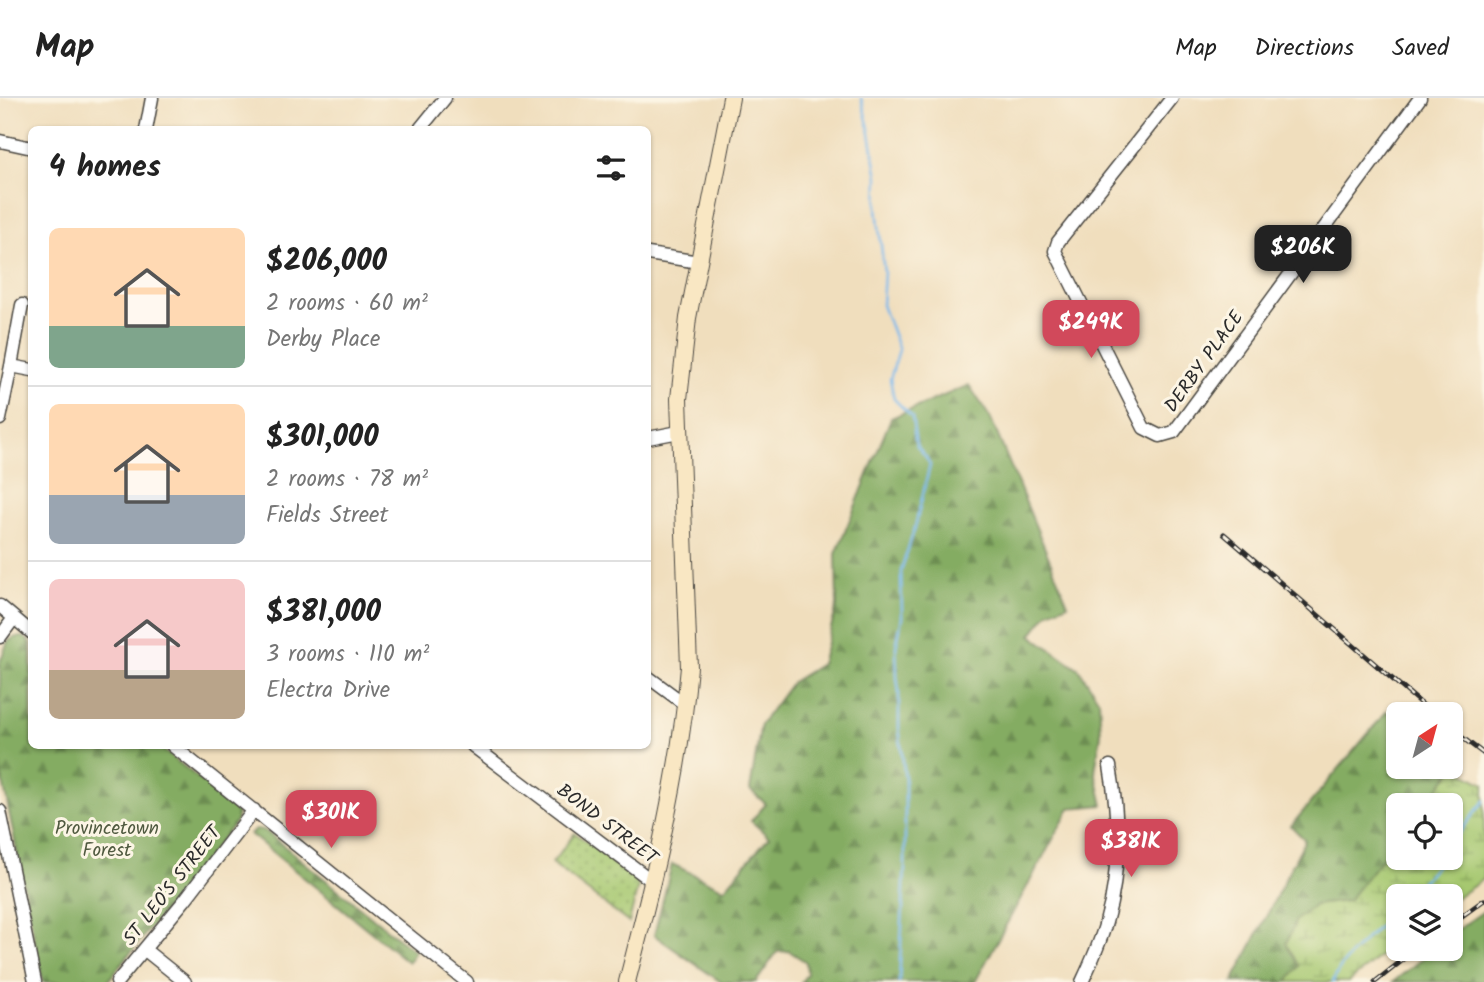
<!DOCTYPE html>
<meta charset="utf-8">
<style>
:root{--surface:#fff;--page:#f6f6f6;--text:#222;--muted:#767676;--line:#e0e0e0;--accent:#d1495b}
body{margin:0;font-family:Kalam,sans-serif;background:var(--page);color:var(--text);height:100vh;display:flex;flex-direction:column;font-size:26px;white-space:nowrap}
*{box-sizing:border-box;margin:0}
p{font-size:23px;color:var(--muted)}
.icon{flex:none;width:38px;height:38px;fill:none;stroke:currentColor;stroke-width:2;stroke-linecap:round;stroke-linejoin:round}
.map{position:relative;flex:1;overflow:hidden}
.details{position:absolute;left:28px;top:28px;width:623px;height:623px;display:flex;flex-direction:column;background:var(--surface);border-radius:10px;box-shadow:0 2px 5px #0004}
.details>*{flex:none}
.needle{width:46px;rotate:36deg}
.buttons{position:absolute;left:1386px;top:604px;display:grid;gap:14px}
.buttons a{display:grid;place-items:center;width:77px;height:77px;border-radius:10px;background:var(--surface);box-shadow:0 2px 5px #0004;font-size:35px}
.price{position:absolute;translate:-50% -60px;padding:0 16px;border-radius:14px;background:var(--accent);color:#fff;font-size:23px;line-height:46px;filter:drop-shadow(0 2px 4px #0008)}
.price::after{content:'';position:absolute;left:50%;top:42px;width:21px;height:16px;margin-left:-10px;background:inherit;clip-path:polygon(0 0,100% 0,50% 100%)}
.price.active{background:#222;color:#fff}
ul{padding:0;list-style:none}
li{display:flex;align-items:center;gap:21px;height:175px;padding:0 21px}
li+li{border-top:2px solid var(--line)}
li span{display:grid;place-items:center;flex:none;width:196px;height:140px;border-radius:10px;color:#555}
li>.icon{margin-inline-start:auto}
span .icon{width:84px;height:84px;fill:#fffc;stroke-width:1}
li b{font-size:30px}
h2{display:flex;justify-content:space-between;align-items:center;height:84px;padding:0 21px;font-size:30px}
header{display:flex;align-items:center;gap:42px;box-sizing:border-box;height:98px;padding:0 35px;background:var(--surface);border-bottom:2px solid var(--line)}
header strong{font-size:33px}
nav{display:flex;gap:38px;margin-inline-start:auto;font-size:24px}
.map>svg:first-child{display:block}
.grass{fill:url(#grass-dots);stroke:#687a4e;stroke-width:2}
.forest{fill:url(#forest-firs);stroke:#586c46;stroke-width:2}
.wetland{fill:url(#wetland-marsh);stroke:#687a4e;stroke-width:2}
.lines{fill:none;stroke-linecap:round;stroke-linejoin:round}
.stream{stroke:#78b8ec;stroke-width:2.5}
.street-casing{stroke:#494641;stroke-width:15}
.secondary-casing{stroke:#494641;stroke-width:18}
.street{stroke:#fff;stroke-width:12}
.secondary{stroke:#f9e7c3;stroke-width:16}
.rail-casing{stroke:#2b2b2b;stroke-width:5}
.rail{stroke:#fcf5e5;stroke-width:2.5;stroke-dasharray:8;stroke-linecap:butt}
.labels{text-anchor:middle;stroke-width:6;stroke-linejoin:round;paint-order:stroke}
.street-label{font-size:19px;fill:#2b2b2b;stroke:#fcf5e5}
.park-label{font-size:19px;fill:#505a40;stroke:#fcf5e5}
</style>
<header>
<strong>Map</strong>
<nav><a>Map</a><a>Directions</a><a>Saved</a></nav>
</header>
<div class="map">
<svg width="1484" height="884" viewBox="0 0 1484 884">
<defs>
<pattern id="grass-dots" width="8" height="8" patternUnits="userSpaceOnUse" patternTransform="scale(1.75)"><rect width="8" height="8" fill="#a6c870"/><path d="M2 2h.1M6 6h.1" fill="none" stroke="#87a35c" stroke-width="1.8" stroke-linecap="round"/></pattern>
<pattern id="forest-firs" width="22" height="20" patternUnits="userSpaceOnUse" patternTransform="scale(1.75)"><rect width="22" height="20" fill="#84ac62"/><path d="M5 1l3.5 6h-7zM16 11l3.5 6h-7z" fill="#6c8c51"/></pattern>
<pattern id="wetland-marsh" width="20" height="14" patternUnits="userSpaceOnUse" patternTransform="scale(1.75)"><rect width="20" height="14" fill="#a6c870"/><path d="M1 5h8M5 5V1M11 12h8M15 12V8" fill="none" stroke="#87a35c"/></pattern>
</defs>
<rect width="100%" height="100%" fill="#fcf5e5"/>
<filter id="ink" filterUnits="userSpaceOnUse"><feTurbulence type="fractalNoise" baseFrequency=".0143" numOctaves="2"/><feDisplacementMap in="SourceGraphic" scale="14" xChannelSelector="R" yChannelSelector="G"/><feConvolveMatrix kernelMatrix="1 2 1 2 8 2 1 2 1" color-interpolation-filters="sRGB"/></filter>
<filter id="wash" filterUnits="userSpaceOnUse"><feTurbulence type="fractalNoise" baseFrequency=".00686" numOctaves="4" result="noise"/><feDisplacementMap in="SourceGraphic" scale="28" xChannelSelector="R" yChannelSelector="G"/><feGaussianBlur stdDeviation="1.57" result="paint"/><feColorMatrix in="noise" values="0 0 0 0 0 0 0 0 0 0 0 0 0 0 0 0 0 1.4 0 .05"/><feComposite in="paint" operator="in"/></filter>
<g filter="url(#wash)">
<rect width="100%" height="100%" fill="#f0debd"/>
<!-- grass -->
<path class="grass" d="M575,735L637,783L638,788L629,825L552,765Z"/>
<!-- forest -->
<path class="forest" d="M969,287L991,321L1068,506L1049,514L1031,537L1079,571L1099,602L1101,636L1095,673L1103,707L1070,710L975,884H801L807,876L806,864L789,853L777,854L756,884H721L654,837L672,766L724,791L769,739L751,723L766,706L750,692L761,626L792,584L821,566L837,508L836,456L891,320Z
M16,539H24L31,545L32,648H158L236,710L237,722L107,884H43L0,669V564L8,543Z
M1387,613L1398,623V668H1451V667L1455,670L1425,707H1398V740L1348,803L1315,807L1299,868L1287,884H1233L1305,742L1291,728Z
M256,731L264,732L415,854L408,864L250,736Z
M1484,813V884H1393L1434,851L1451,850V836Z"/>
<!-- wetland -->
<path class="wetland" d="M1455,670L1484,686V781L1451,803V798H1398V843L1349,884H1287L1299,868L1286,846L1296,822L1315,807L1348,803L1398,740V760H1451V707H1425Z"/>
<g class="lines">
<!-- stream -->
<path class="stream" d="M861,0L869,30L878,79L877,110L884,174L882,207L899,252L890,281L894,301L912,319L916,347L926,359L930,367L915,429L901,473L902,520L896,549L897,579L899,594V630L905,681V767L899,884
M1451,745L1484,703
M1409,798L1435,769L1441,760
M1333,884C1341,859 1380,830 1398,810"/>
</g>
</g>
<g filter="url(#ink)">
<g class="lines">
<!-- street casing -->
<g class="street-casing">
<path id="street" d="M1172,0L1058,144L1055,153L1144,330L1160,338L1174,334L1420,0
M146,32L152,0
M419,32L445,0
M0,43L32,50
M648,156L699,164
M11,268L32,272
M0,321L11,268L22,207
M648,340L679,334
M0,508L32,535
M0,539L14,520
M648,579L686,607
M173,648L467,884
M473,648L652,783
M0,713L35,884
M145,852L185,884
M117,884L184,803L254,712
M1082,884C1091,865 1100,845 1106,824C1121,774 1119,719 1110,668"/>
</g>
<!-- secondary casing -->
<g class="secondary-casing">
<path id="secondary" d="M627,884C654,780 680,676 689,569L679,301L688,220L731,0"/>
</g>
<!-- street -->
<use href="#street" class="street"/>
<!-- secondary -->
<use href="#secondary" class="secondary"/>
<!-- rail casing -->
<g class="rail-casing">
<path id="rail" d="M1224,436L1433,616
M1451,631L1484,656
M1451,826L1484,802
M1375,884L1418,850"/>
</g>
<!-- rail -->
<use href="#rail" class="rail"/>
</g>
</g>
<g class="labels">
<!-- street labels -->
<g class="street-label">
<text transform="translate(1203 263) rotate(-54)" y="7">DERBY PLACE</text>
<text transform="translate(608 725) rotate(37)" y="7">BOND STREET</text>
<text transform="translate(171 787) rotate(-52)" y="7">ST LEO'S STREET</text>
</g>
<!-- park labels -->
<g class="park-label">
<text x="107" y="736">Provincetown<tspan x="107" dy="22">Forest</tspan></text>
</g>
</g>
</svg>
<div class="buttons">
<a><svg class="needle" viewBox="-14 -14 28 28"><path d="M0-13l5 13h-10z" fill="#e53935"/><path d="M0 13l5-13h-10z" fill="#767676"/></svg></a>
<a><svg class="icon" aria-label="locate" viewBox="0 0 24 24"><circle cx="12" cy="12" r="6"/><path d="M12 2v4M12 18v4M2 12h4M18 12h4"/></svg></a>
<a><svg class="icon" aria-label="layers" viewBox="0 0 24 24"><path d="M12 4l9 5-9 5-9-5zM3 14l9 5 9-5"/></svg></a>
</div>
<b class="price active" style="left:1303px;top:187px">$206K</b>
<b class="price" style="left:1091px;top:262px">$249K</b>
<b class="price" style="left:331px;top:752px">$301K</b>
<b class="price" style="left:1131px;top:781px">$381K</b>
<section class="details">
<h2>4 homes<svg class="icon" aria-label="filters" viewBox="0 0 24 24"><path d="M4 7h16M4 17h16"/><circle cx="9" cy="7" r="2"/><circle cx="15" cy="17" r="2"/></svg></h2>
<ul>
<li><span style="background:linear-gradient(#ffd9b3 70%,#7fa58c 0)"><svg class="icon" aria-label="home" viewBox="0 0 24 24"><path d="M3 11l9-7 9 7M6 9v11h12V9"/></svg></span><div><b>$206,000</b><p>2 rooms · 60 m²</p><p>Derby Place</p></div></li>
<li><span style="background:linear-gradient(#ffd9b3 65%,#9aa5b1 0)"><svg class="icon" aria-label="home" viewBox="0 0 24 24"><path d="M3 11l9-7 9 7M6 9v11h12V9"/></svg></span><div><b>$301,000</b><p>2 rooms · 78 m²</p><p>Fields Street</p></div></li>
<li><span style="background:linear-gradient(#f6c9c9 65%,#b9a48a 0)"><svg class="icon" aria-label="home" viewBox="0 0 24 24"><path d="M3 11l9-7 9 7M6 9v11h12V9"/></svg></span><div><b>$381,000</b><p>3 rooms · 110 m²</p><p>Electra Drive</p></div></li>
</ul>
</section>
</div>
